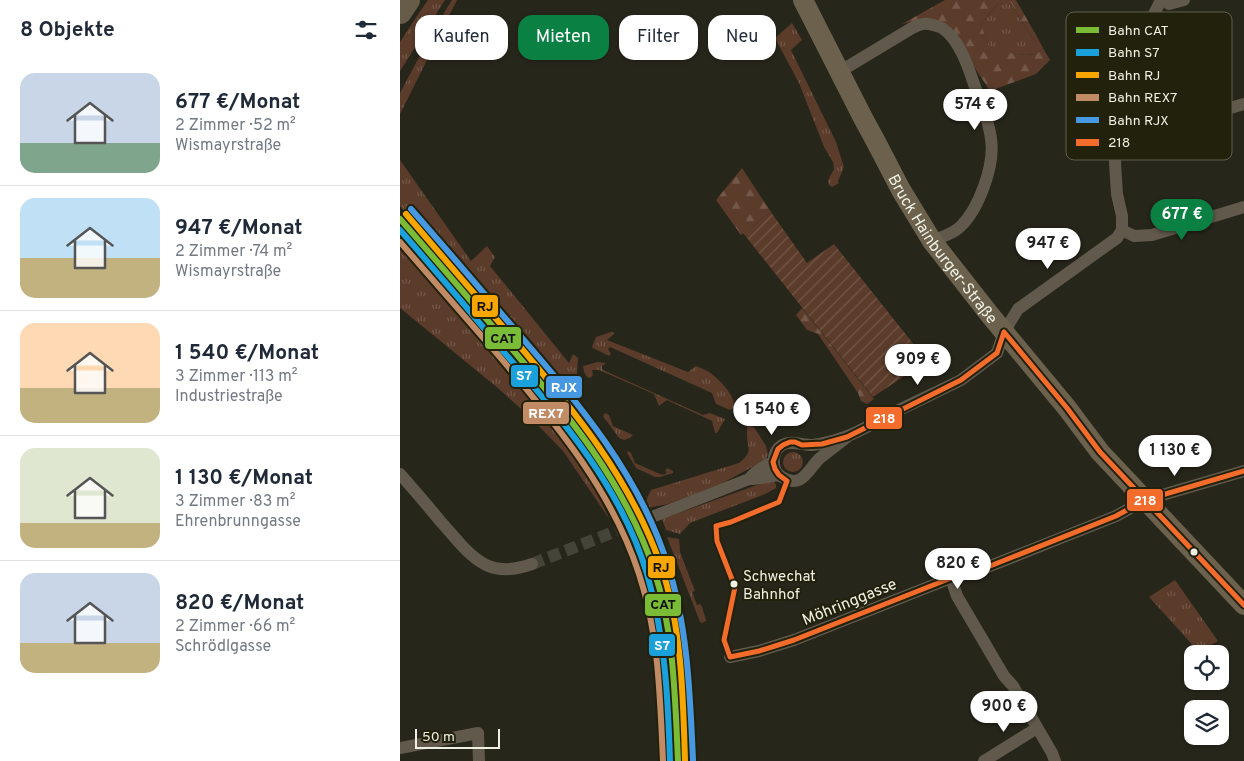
<!DOCTYPE html>
<html lang="de">
<meta charset="utf-8">
<style>
:root{--surface:#fff;--page:#f6f6f7;--text:#1f2937;--muted:#747a83;--line:#e0e1e3;--accent:#0b8043}
body{margin:0;font-family:Overpass,sans-serif;background:var(--page);color:var(--text);height:100vh;display:flex;flex-direction:column;font-size:19px;white-space:nowrap}
*{box-sizing:border-box;margin:0}
p{font-size:16px;color:var(--muted)}
.icon{flex:none;width:28px;height:28px;fill:none;stroke:currentColor;stroke-width:2;stroke-linecap:round;stroke-linejoin:round}
.map{position:relative;flex:1;overflow:hidden}
.details{display:flex;flex-direction:column;background:var(--surface);width:400px}
.details>*{flex:none}
.banner{position:absolute;left:15px;top:15px;width:475px;height:45px;display:flex;gap:10px}
.fabs{position:absolute;left:784px;top:645px;display:grid;gap:10px}
.fabs a{display:grid;place-items:center;width:45px;height:45px;border-radius:10px;background:var(--surface);box-shadow:0 1px 4px #0004;font-size:25px}
.scale{position:absolute;left:15px;bottom:12px;width:85px;box-sizing:border-box;padding-left:5px;border:2px solid #eff0e3;border-top:0;font-size:14px;line-height:18px;white-space:nowrap;color:#eff0e3;-webkit-text-stroke:4px #21210c;paint-order:stroke}
.price{position:absolute;translate:-50% -42px;padding:0 11px;border-radius:18px;background:#fff;color:#222;font-size:16px;line-height:32px;filter:drop-shadow(0 1px 2px #0008)}
.price::after{content:'';position:absolute;left:50%;top:30px;width:15px;height:11px;margin-left:-8px;background:inherit;clip-path:polygon(0 0,100% 0,50% 100%)}
.price.selected{background:var(--accent);color:#fff}
ul{padding:0;list-style:none}
li{display:flex;align-items:center;gap:15px;height:125px;padding:0 20px}
li+li{border-top:1px solid var(--line)}
li span{display:grid;place-items:center;flex:none;width:140px;height:100px;border-radius:15px;color:#555}
li>.icon{margin-inline-start:auto}
span .icon{width:60px;height:60px;fill:#fffc;stroke-width:1}
li b{font-size:21px}
h2{display:flex;justify-content:space-between;align-items:center;height:60px;padding:0 20px;font-size:21px}
.pill{padding:0 18px;border-radius:15px;background:var(--surface);box-shadow:0 1px 4px #0004;font-size:18px;line-height:45px}
.pill.selected{background:var(--accent);color:#fff}
main{display:flex;flex:1;min-height:0}
.map>svg:first-child{display:block}
.grass{fill:url(#grass-tufts)}
.forest{fill:url(#forest-firs)}
.garden{fill:url(#garden-furrows)}
.lines{fill:none;stroke-linecap:round;stroke-linejoin:round}
.street-tunnel{stroke:#444439;stroke-width:12;stroke-dasharray:12 6;stroke-linecap:butt}
.street{stroke:#61594b;stroke-width:12}
.primary{stroke:#6b614d;stroke-width:20}
.highway{stroke:#665c48;stroke-width:24}
.bus-1-casing{stroke:#21210c;stroke-width:9}
.bus-1{stroke:#f36c2b;stroke-width:5}
.rail-1-casing{stroke:#21210c;stroke-width:10}
.rail-2-casing{stroke:#21210c;stroke-width:10}
.rail-3-casing{stroke:#21210c;stroke-width:10}
.rail-4-casing{stroke:#21210c;stroke-width:10}
.rail-5-casing{stroke:#21210c;stroke-width:10}
.rail-1{stroke:#7bbc36;stroke-width:6}
.rail-2{stroke:#1aa0db;stroke-width:6}
.rail-3{stroke:#f7a600;stroke-width:6}
.rail-4{stroke:#c18c65;stroke-width:6}
.rail-5{stroke:#4699e1;stroke-width:6}
.bus-dot{fill:#eff0e3;stroke:#21210c;stroke-width:2}
.labels{text-anchor:middle;stroke-width:4;stroke-linejoin:round;paint-order:stroke}
.bus-label{font-size:15px;fill:#eff0e3;stroke:#21210c;text-anchor:start}
.street-label{font-size:16px;fill:#eff0e3;stroke:#21210c}
.key{fill:#21210c;stroke:#5f5f4c;stroke-width:1}
.key-label{font-size:14px;fill:#eff0e3}
.line-badge{stroke:#21210c;stroke-width:2}
.badge-label{font-size:14px;text-anchor:middle;font-weight:bold;fill:#fff}
.pale-badge-label{font-size:14px;text-anchor:middle;font-weight:bold;fill:#111}
</style>
<main>
<section class="details">
<h2>8 Objekte<svg class="icon" aria-label="filters" viewBox="0 0 24 24"><path d="M4 7h16M4 17h16"/><circle cx="9" cy="7" r="2"/><circle cx="15" cy="17" r="2"/></svg></h2>
<ul>
<li><span style="background:linear-gradient(#c9d6e8 70%,#7fa58c 0)"><svg class="icon" aria-label="home" viewBox="0 0 24 24"><path d="M3 11l9-7 9 7M6 9v11h12V9"/></svg></span><div><b>677 €/Monat</b><p>2 Zimmer · 52 m²</p><p>Wismayrstraße</p></div></li>
<li><span style="background:linear-gradient(#bfe0f5 60%,#c2b280 0)"><svg class="icon" aria-label="home" viewBox="0 0 24 24"><path d="M3 11l9-7 9 7M6 9v11h12V9"/></svg></span><div><b>947 €/Monat</b><p>2 Zimmer · 74 m²</p><p>Wismayrstraße</p></div></li>
<li><span style="background:linear-gradient(#ffd9b3 65%,#c2b280 0)"><svg class="icon" aria-label="home" viewBox="0 0 24 24"><path d="M3 11l9-7 9 7M6 9v11h12V9"/></svg></span><div><b>1 540 €/Monat</b><p>3 Zimmer · 113 m²</p><p>Industriestraße</p></div></li>
<li><span style="background:linear-gradient(#dfe7d0 75%,#c2b280 0)"><svg class="icon" aria-label="home" viewBox="0 0 24 24"><path d="M3 11l9-7 9 7M6 9v11h12V9"/></svg></span><div><b>1 130 €/Monat</b><p>3 Zimmer · 83 m²</p><p>Ehrenbrunngasse</p></div></li>
<li><span style="background:linear-gradient(#c9d6e8 70%,#c2b280 0)"><svg class="icon" aria-label="home" viewBox="0 0 24 24"><path d="M3 11l9-7 9 7M6 9v11h12V9"/></svg></span><div><b>820 €/Monat</b><p>2 Zimmer · 66 m²</p><p>Schrödlgasse</p></div></li>
</ul>
</section>
<div class="map">
<svg width="844" height="761" viewBox="0 0 844 761">
<defs>
<pattern id="grass-tufts" width="24" height="20" patternUnits="userSpaceOnUse" patternTransform="scale(1.25)"><rect width="24" height="20" fill="#5b3b2a"/><path d="M3 7l-1-3M5 7V3M7 7l1-3M15 17l-1-3M17 17v-4M19 17l1-3" fill="none" stroke="#735849"/></pattern>
<pattern id="forest-firs" width="22" height="20" patternUnits="userSpaceOnUse" patternTransform="scale(1.25)"><rect width="22" height="20" fill="#5b3b2a"/><path d="M5 1l3.5 6h-7zM16 11l3.5 6h-7z" fill="#735849"/></pattern>
<pattern id="garden-furrows" width="10" height="10" patternUnits="userSpaceOnUse" patternTransform="scale(1.25)"><rect width="10" height="10" fill="#5b3b2a"/><path d="M-1 1l2-2M0 10L10 0M9 11l2-2" fill="none" stroke="#735849"/></pattern>
</defs>
<rect width="100%" height="100%" fill="#26261b"/>
<!-- grass -->
<path class="grass" d="M28,0H45L0,71V42L19,13Z
M52,0H57L0,114V93L34,29Z
M598,3H611L633,39L640,42L643,48L636,54L625,55L590,51L581,24Z
M392,23L402,40L391,50L436,142L444,167L438,181L439,183L432,187L429,185L428,180L434,169L433,162L424,147L399,83L375,38Z
M0,160L71,261L87,246L95,257L90,266L169,363L173,354L178,358L177,373L182,382L181,384L175,377L167,384L210,441L232,478L239,493L240,506H238L234,501L217,469L195,435L179,415L20,231L0,206Z
M0,240L90,343L130,392L178,455L210,520L163,451L130,417L99,389L0,308Z
M211,332H213L214,334L207,340L288,372L296,366C300,368 304,369 307,371C317,376 337,397 334,408L330,410L316,404L312,393L210,347L208,349L211,354L209,356L193,348L192,347L196,337Z
M198,362L206,363L202,366V368L203,370L303,415L310,413L325,419L317,433H315L312,421L310,420L267,400L259,406L254,394L199,370H192L193,375L190,378L187,377L184,372L183,366Z
M205,413L209,415L213,426L233,435L230,438L224,440L219,438L203,416Z
M347,426H351L354,427L366,446L368,455L365,460L319,485L268,504L247,508C245,501 248,496 251,490L339,463C354,451 347,450 347,434C347,432 347,429 347,426Z
M228,451L231,453L235,463L260,474C263,475 265,475 267,472L265,471L267,468L273,471V473L260,477H255L236,468L227,453Z
M383 462a10 10 0 1 1 20 0a10 10 0 1 1-20 0Z
M368,481H374L376,485V488L365,494L290,523L280,534L266,530L262,519Z
M250,534L261,558L276,599L272,600L273,605H271L270,599Z
M267,537L279,539L280,552L295,591L292,592L297,605L300,604L302,607L306,620V621L302,623L300,622Z
M775,580L818,641L799,652L749,597Z"/>
<!-- forest -->
<path class="forest" d="M545,0H616L640,42L633,39L611,3H598L581,24L590,50L625,55L636,54L643,48L650,60L636,74L590,91L546,24L529,18L502,24Z
M342,168L371,212L341,235L316,200Z
M402,308L474,399L467,404L461,401L458,393L418,334L407,330L396,315Z"/>
<!-- garden -->
<path class="garden" d="M371,212L407,263L434,244L527,361L473,397L343,233Z"/>
<g class="lines">
<!-- street-tunnel -->
<path class="street-tunnel" d="M132,564L252,517"/>
<!-- street -->
<path class="street" d="M769,4L784,0
M439,72L512,28C515,27 520,24 523,24C527,23 538,26 542,28C559,39 568,66 574,84C580,102 589,120 591,139C595,165 579,209 560,227C553,234 541,237 532,241
M761,128L844,104
M722,230V216L717,194L715,163L716,133L724,94L732,58L761,0
M722,230L734,236L752,235L844,207
M447,437C438,444 429,451 420,458C408,469 402,490 382,477C371,471 371,452 382,445C392,440 401,445 412,445C423,444 434,441 445,437C460,432 475,422 489,415C513,403 537,392 561,380L597,353L604,332L618,309L717,238L722,230
M0,474C14,490 28,506 41,522C54,536 68,556 86,565C101,572 118,569 132,564
M349,479C355,471 364,466 373,462
M252,517L349,479C359,479 369,476 379,475
M551,578L557,596L604,676L613,686L652,753L655,761
M330,657L359,651L394,640L551,578L585,568L623,553L716,516L745,500L844,471
M0,748L78,733L79,761
M584,761L637,728"/>
<!-- primary -->
<path class="primary" id="s1" d="M403,0L463,118L475,140L501,190L532,241L590,315L667,408L700,452L844,605"/>
<!-- highway -->
<path class="highway" d="M0,12L8,0"/>
<!-- bus-1 casing -->
<g class="bus-1-casing">
<path id="bus-1" d="M604,332L667,408L700,452L844,605
M387,481L379,475L375,469L373,462L378,449L383,445L390,442H395L402,445L422,444L447,437L561,380L597,353L604,332
M316,526L317,541L335,587L324,640L330,657
M316,526L331,522L379,502L387,481
M330,657L359,651L394,640L551,578L585,568L716,516L745,500L844,471"/>
</g>
<!-- bus-1 -->
<use href="#bus-1" class="bus-1"/>
<!-- rail-1 casing -->
<g class="rail-1-casing">
<path id="rail-1" d="M0,219C36,260 71,301 106,342C166,412 225,482 254,570C274,631 275,697 278,761"/>
</g>
<!-- rail-2 casing -->
<g class="rail-2-casing">
<path id="rail-2" d="M0,230C35,270 69,310 103,351C161,418 222,488 247,574C265,635 268,698 270,761"/>
</g>
<!-- rail-3 casing -->
<g class="rail-3-casing">
<path id="rail-3" d="M6,214C41,255 76,296 112,337C172,408 230,477 261,566C282,628 283,696 285,761"/>
</g>
<!-- rail-4 casing -->
<g class="rail-4-casing">
<path id="rail-4" d="M0,242C33,280 66,318 99,356C155,423 212,490 239,574C259,634 260,699 263,761"/>
</g>
<!-- rail-5 casing -->
<g class="rail-5-casing">
<path id="rail-5" d="M11,209C47,250 82,291 117,332C178,403 240,475 268,566C288,628 290,695 293,760"/>
</g>
<!-- rail-1 -->
<use href="#rail-1" class="rail-1"/>
<!-- rail-2 -->
<use href="#rail-2" class="rail-2"/>
<!-- rail-3 -->
<use href="#rail-3" class="rail-3"/>
<!-- rail-4 -->
<use href="#rail-4" class="rail-4"/>
<!-- rail-5 -->
<use href="#rail-5" class="rail-5"/>
</g>
<!-- markers -->
<g class="bus-dot">
<circle cx="794" cy="552" r="4.5"/>
<circle cx="334" cy="584" r="4.5"/>
</g>
<g class="labels">
<!-- bus labels -->
<g class="bus-label">
<text x="343" y="581">Schwechat<tspan x="343" dy="18">Bahnhof</tspan></text>
</g>
<!-- street labels -->
<g class="street-label">
<text dy="6" stroke="none"><textPath href="#s1" startOffset="286">Bruck Hainburger-Straße</textPath></text>
<text transform="translate(449 601) rotate(-22)" y="6">Möhringgasse</text>
</g>
</g>
<!-- legend -->
<rect x="666" y="12" width="166" height="148" rx="8" class="key"/>
<rect x="676" y="27" width="23" height="6" fill="#7bbc36"/>
<rect x="676" y="49" width="23" height="7" fill="#1aa0db"/>
<rect x="676" y="72" width="23" height="6" fill="#f7a600"/>
<rect x="676" y="94" width="23" height="7" fill="#c18c65"/>
<rect x="676" y="117" width="23" height="6" fill="#4699e1"/>
<rect x="676" y="139" width="23" height="7" fill="#f36c2b"/>
<g class="key-label">
<text x="708" y="35">Bahn CAT</text>
<text x="708" y="57">Bahn S7</text>
<text x="708" y="80">Bahn RJ</text>
<text x="708" y="102">Bahn REX7</text>
<text x="708" y="125">Bahn RJX</text>
<text x="708" y="147">218</text>
</g>
<g class="line-badge">
<rect x="71" y="294" width="28" height="24" rx="5" fill="#f7a600"/>
<rect x="84" y="326" width="38" height="24" rx="5" fill="#7bbc36"/>
<rect x="110" y="364" width="29" height="24" rx="5" fill="#1aa0db"/>
<rect x="145" y="375" width="38" height="24" rx="5" fill="#4699e1"/>
<rect x="122" y="401" width="48" height="24" rx="5" fill="#c18c65"/>
<rect x="465" y="406" width="38" height="24" rx="5" fill="#f36c2b"/>
<rect x="726" y="488" width="38" height="24" rx="5" fill="#f36c2b"/>
<rect x="247" y="555" width="29" height="24" rx="5" fill="#f7a600"/>
<rect x="244" y="593" width="38" height="24" rx="5" fill="#7bbc36"/>
<rect x="248" y="633" width="28" height="24" rx="5" fill="#1aa0db"/>
</g>
<g class="badge-label">
<text x="124" y="380">S7</text>
<text x="164" y="392">RJX</text>
<text x="146" y="418">REX7</text>
<text x="484" y="423">218</text>
<text x="745" y="505">218</text>
<text x="262" y="650">S7</text>
</g>
<g class="pale-badge-label">
<text x="85" y="311">RJ</text>
<text x="103" y="343">CAT</text>
<text x="261" y="572">RJ</text>
<text x="263" y="609">CAT</text>
</g>
</svg>
<div class="fabs">
<a><svg class="icon" aria-label="locate" viewBox="0 0 24 24"><circle cx="12" cy="12" r="6"/><path d="M12 2v4M12 18v4M2 12h4M18 12h4"/></svg></a>
<a><svg class="icon" aria-label="layers" viewBox="0 0 24 24"><path d="M12 4l9 5-9 5-9-5zM3 14l9 5 9-5"/></svg></a>
</div>
<div class="scale">50 m</div>
<b class="price" style="left:575px;top:131px">574 €</b>
<b class="price selected" style="left:782px;top:241px">677 €</b>
<b class="price" style="left:648px;top:270px">947 €</b>
<b class="price" style="left:518px;top:386px">909 €</b>
<b class="price" style="left:372px;top:436px">1 540 €</b>
<b class="price" style="left:775px;top:477px">1 130 €</b>
<b class="price" style="left:558px;top:590px">820 €</b>
<b class="price" style="left:604px;top:733px">900 €</b>
<div class="banner">
<a class="pill">Kaufen</a>
<a class="pill selected">Mieten</a>
<a class="pill">Filter</a>
<a class="pill">Neu</a>
</div>
</div>
</main>
